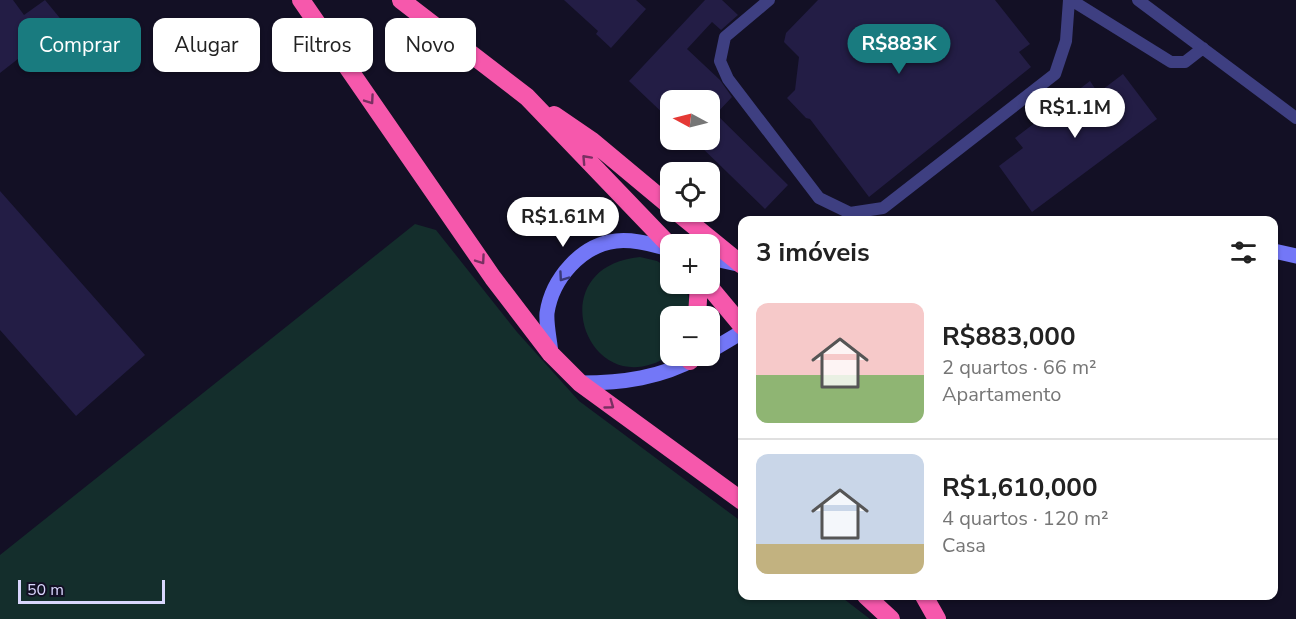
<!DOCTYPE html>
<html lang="pt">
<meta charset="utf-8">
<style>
:root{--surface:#fff;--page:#f6f6f6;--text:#222;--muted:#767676;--line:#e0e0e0;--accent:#197b7f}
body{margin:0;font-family:"Nunito Sans",sans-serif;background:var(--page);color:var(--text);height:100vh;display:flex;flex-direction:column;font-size:22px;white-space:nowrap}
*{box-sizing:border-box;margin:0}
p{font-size:20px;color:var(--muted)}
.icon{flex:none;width:33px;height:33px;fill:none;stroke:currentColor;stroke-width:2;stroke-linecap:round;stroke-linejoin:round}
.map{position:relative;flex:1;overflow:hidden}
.sheet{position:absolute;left:738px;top:216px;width:540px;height:384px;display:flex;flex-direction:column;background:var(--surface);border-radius:12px;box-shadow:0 2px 4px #0004}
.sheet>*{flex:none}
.guide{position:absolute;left:18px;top:18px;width:570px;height:54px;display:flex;gap:12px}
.needle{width:39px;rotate:277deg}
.tools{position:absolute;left:660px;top:90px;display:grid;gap:12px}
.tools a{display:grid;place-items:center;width:60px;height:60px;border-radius:12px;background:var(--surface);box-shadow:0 2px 4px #0004;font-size:30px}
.scale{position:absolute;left:18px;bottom:15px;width:147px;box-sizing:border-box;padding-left:6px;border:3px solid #d9d6fd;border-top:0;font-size:16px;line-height:21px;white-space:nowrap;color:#d9d6fd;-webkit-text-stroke:4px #131025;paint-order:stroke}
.price{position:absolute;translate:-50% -51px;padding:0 14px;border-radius:21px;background:#fff;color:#222;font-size:20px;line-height:39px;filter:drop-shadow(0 2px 3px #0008)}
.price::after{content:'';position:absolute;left:50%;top:36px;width:18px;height:14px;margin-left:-9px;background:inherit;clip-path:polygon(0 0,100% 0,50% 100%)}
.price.active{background:var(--accent);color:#fff}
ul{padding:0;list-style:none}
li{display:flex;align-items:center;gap:18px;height:150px;padding:0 18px}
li+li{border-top:2px solid var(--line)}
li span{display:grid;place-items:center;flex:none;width:168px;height:120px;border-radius:12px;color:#555}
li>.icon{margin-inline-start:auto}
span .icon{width:72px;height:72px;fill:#fffc;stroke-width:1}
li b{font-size:26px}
h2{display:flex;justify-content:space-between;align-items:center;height:72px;padding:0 18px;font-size:26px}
.chip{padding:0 21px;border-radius:12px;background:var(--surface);box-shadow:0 2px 4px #0004;font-size:21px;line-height:54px}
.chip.active{background:var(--accent);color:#fff}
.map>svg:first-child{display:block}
.green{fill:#142e2c}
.building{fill:#231d45}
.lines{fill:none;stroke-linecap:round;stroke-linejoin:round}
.lane{stroke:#3e3f81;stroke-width:12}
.secondary{stroke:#7377f7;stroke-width:15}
.highway{stroke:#f658ac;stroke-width:18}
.oneway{stroke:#793062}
.oneway2{stroke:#393979}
</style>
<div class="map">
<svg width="1296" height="619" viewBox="0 0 1296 619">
<rect width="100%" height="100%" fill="#131025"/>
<!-- green -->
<path class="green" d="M415,224L436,230L517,332L579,401L742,522V596H840L870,619H0V555Z
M640,257L657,261L670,269V284H683L690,301L691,316H670V355C589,409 536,267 640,257Z"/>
<!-- building -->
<path class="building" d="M0,0H13L24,15L45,0L64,23L0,73Z
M564,0H636L646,9L611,48L596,34L598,31Z
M705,0H722L738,15L721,30L712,22L687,49L720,80L732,97L716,114L788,185L765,209L694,140H710V100H670V120L629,81Z
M818,0H995L1030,44L1019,52L1031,67L869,197L810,119L806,118L787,98L795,90L799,57L784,42L786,33Z
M1123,74L1157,119L1032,212L999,166L1023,148L1015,138L1090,81L1098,93Z
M0,191L145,355L76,416L0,330Z"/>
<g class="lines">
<!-- lane -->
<path class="lane" d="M769,0L725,37L720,61L728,79L819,198L850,213L883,208L1055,74L1066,41L1069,0
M1071,0L1171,62H1185L1203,48
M1138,0L1296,118"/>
<!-- secondary -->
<path class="secondary" d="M1274,251L1296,256
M710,258L742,265
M710,351L742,332
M551,354C550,341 546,325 547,313C552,279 581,245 616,241C634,239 653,245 670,249
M580,383C623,383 661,378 698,357"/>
<!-- highway -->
<path class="highway" d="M301,0L493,278L551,354L580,383L742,501
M401,0L527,97L670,246
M554,115L592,141L670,206
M677,212L742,265
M707,284L742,326
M697,316L699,284
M690,361L692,356
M866,596L891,619
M924,596L937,619"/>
</g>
<!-- one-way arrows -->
<defs><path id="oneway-chevron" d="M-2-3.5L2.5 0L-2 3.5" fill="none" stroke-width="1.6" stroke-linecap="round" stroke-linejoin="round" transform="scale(1.5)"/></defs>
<g class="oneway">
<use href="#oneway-chevron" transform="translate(370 100) rotate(55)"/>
<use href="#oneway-chevron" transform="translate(586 159) rotate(-133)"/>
<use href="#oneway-chevron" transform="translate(481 260) rotate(55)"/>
<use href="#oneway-chevron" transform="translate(610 405) rotate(36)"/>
</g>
<use class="oneway2" href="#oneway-chevron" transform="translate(563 277) rotate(125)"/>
</svg>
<div class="tools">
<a><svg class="needle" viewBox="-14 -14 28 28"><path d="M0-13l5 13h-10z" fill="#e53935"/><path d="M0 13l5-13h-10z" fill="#767676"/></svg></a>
<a><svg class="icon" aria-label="locate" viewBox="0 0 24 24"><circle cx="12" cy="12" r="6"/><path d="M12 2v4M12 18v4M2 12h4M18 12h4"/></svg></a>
<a>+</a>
<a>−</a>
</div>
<div class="scale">50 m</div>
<b class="price active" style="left:899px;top:75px">R$883K</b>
<b class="price" style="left:1075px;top:139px">R$1.1M</b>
<b class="price" style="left:563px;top:248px">R$1.61M</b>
<div class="guide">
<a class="chip active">Comprar</a>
<a class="chip">Alugar</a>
<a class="chip">Filtros</a>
<a class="chip">Novo</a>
</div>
<section class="sheet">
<h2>3 imóveis<svg class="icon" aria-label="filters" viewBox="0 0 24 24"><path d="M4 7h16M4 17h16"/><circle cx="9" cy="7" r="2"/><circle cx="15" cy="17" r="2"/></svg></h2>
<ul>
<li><span style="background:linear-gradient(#f6c9c9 60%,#8fb573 0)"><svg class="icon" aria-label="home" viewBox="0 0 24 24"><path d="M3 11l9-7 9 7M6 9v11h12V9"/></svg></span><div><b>R$883,000</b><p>2 quartos · 66 m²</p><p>Apartamento</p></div></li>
<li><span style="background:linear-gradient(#c9d6e8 75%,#c2b280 0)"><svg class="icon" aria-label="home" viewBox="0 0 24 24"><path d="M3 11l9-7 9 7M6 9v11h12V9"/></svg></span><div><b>R$1,610,000</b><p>4 quartos · 120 m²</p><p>Casa</p></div></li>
</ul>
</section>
</div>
